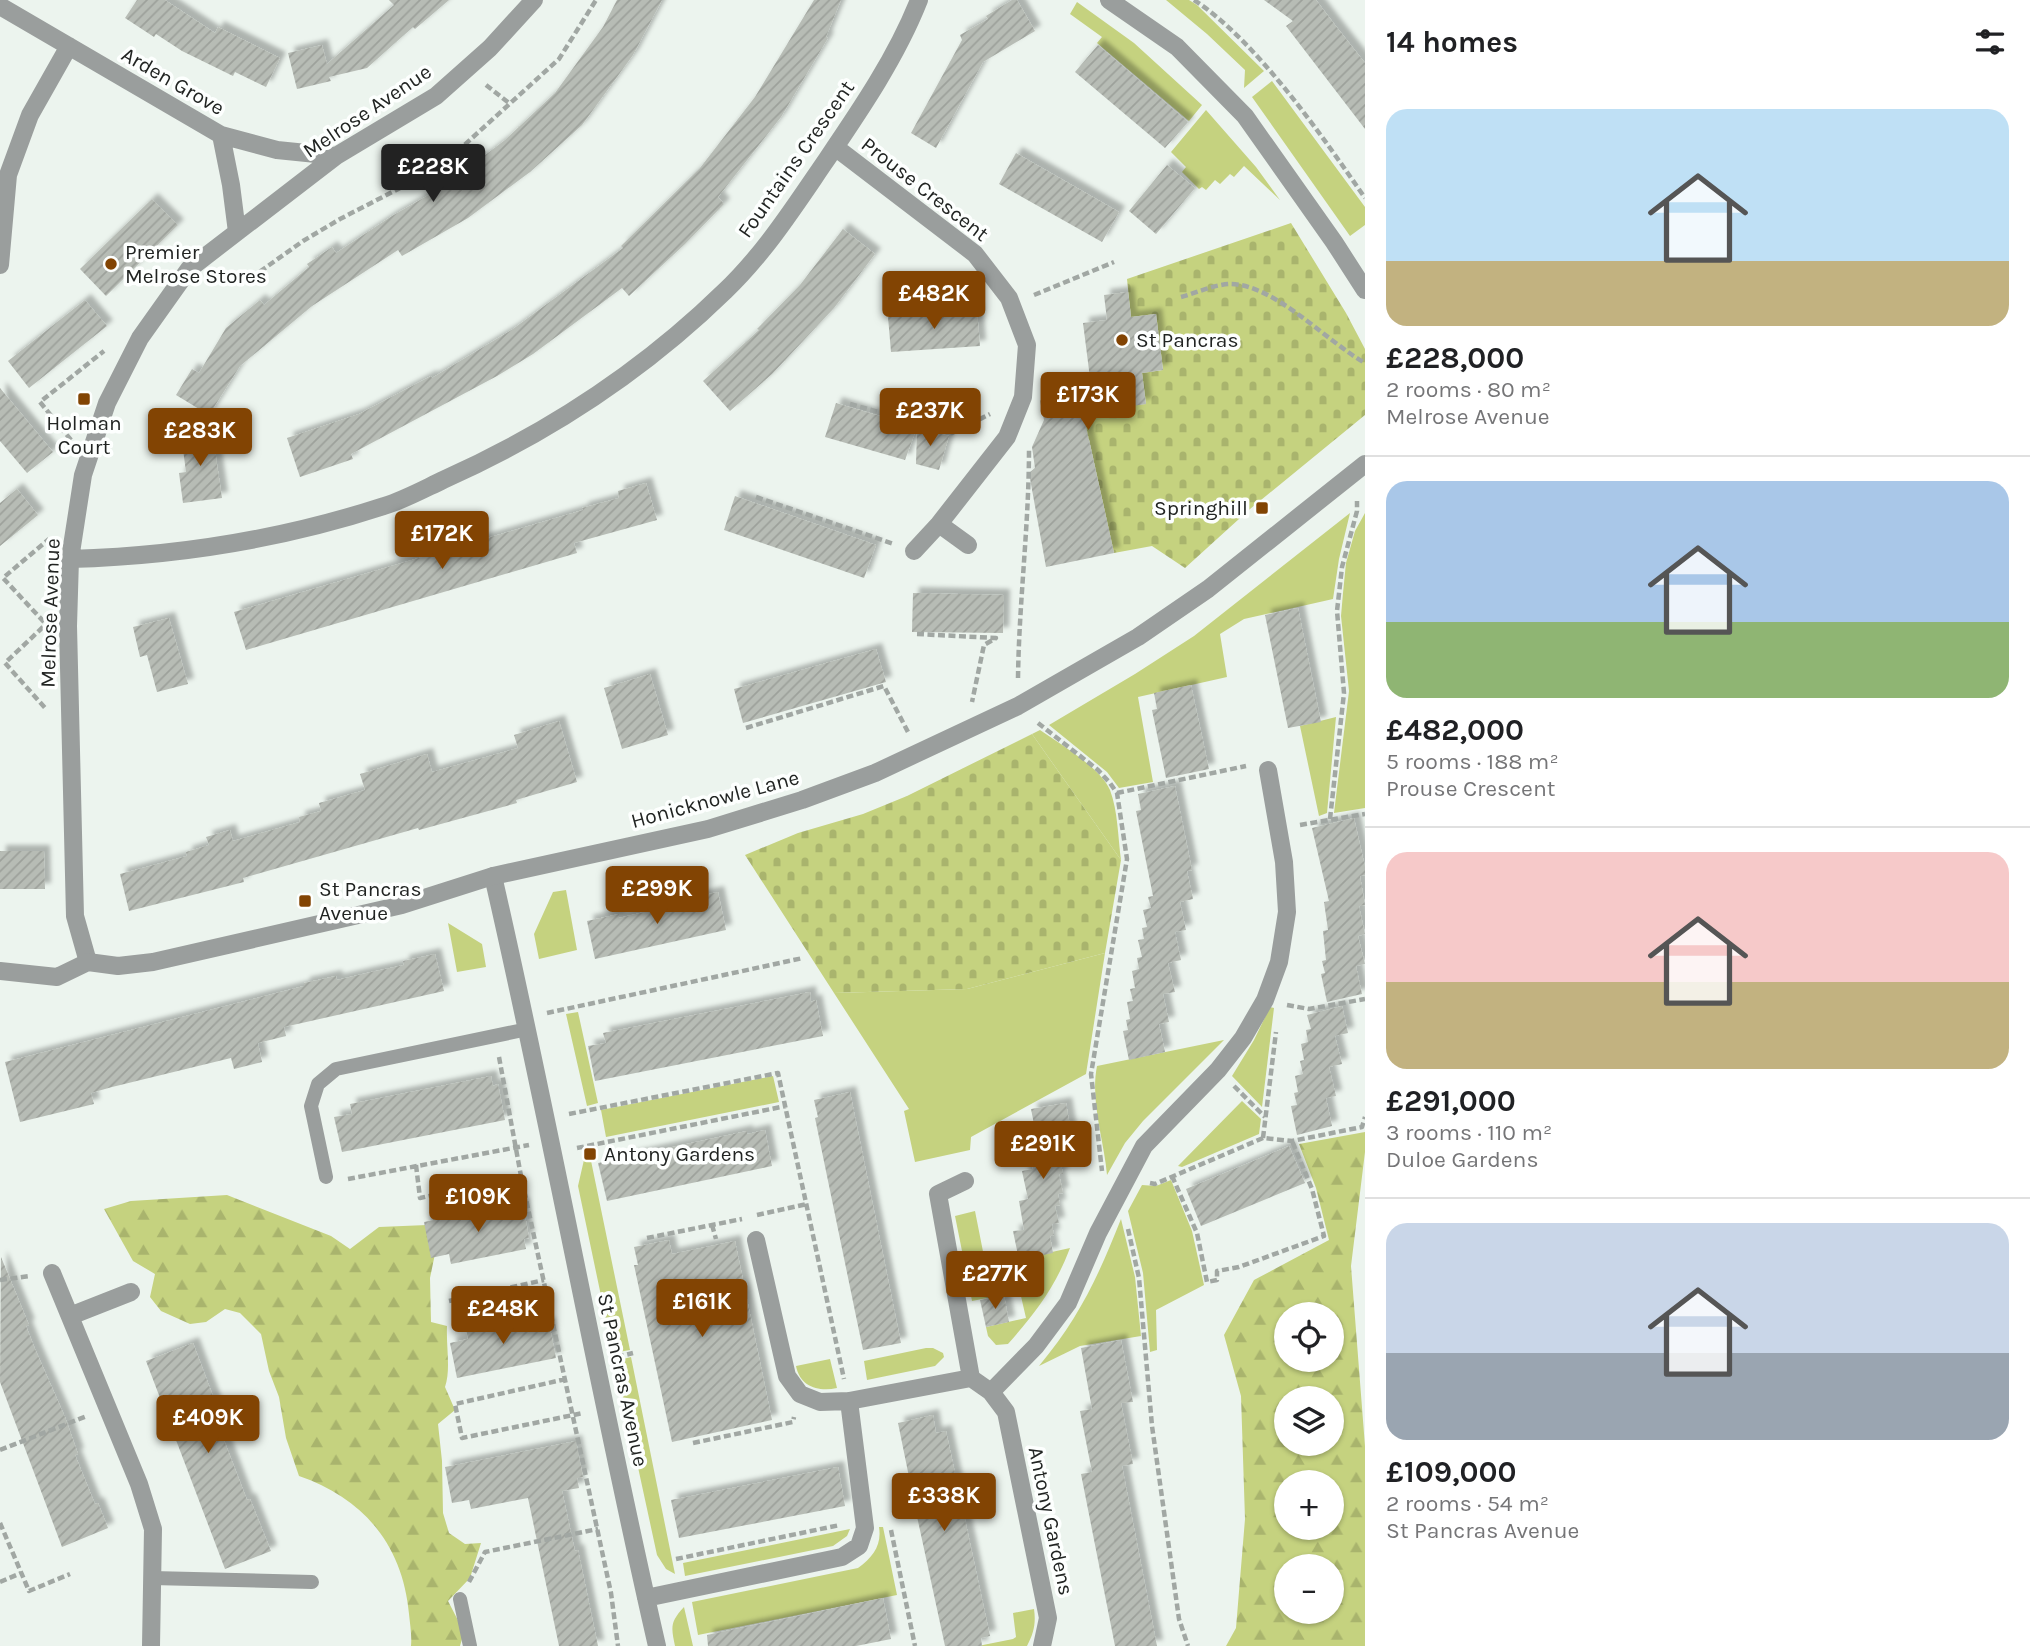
<!DOCTYPE html>
<meta charset="utf-8">
<style>
:root{--surface:#fff;--page:#f2f2f2;--text:#202124;--muted:#757577;--line:#e0e0e0;--accent:#824403}
body{margin:0;font-family:Karla,sans-serif;background:var(--page);color:var(--text);height:100vh;display:flex;flex-direction:column;font-size:26px;white-space:nowrap}
*{box-sizing:border-box;margin:0}
p{font-size:23px;color:var(--muted)}
.icon{flex:none;width:38px;height:38px;fill:none;stroke:currentColor;stroke-width:2;stroke-linecap:round;stroke-linejoin:round}
.map{position:relative;flex:1;overflow:hidden}
.details{display:flex;flex-direction:column;background:var(--surface);width:665px}
.details>*{flex:none}
.buttons{position:absolute;left:1274px;top:1302px;display:grid;gap:14px}
.buttons a{display:grid;place-items:center;width:70px;height:70px;border-radius:50%;background:var(--surface);box-shadow:0 2px 5px #0004;font-size:35px}
.price{position:absolute;translate:-50% -60px;padding:0 16px;border-radius:7px;background:var(--accent);color:#fff;font-size:23px;line-height:46px;filter:drop-shadow(0 2px 4px #0008)}
.price::after{content:'';position:absolute;left:50%;top:42px;width:21px;height:16px;margin-left:-10px;background:inherit;clip-path:polygon(0 0,100% 0,50% 100%)}
.price.selected{background:#222;color:#fff}
ul{padding:0;list-style:none}
li{display:grid;align-content:center;gap:14px;height:371px;padding:0 21px}
li+li{border-top:2px solid var(--line)}
li span{display:grid;place-items:center;height:217px;border-radius:21px;color:#555}
li>.icon{margin-inline-start:auto}
span .icon{width:126px;height:126px;fill:#fffc;stroke-width:1}
li b{font-size:30px}
h2{display:flex;justify-content:space-between;align-items:center;height:84px;padding:0 21px;font-size:30px}
main{display:flex;flex:1;min-height:0}
.map>svg:first-child{display:block}
.green{fill:#c5d27f}
.forest{fill:url(#forest-firs);fill-rule:evenodd}
.cemetery{fill:url(#cemetery-stones)}
.building{fill:url(#building-hatch);filter:url(#shadow)}
.lines{fill:none;stroke-linecap:round;stroke-linejoin:round}
.path{stroke:#a1a7a3;stroke-width:4.5;stroke-dasharray:7 3.5;stroke-linecap:butt}
.service{stroke:#9a9e9d;stroke-width:14}
.minor{stroke:#9a9e9d;stroke-width:18}
.tertiary{stroke:#9a9e9d;stroke-width:18}
.poi-dot{fill:#824403;stroke:#fdfffe;stroke-width:2.5}
.labels{text-anchor:middle;stroke-width:7;stroke-linejoin:round;paint-order:stroke}
.street-label{font-size:21px;fill:#212422;stroke:#fdfffe}
.poi-label{font-size:21px;fill:#212422;stroke:#fdfffe;text-anchor:start}
</style>
<main>
<div class="map">
<svg width="1365" height="1646" viewBox="0 0 1365 1646">
<defs>
<pattern id="forest-firs" width="22" height="20" patternUnits="userSpaceOnUse" patternTransform="scale(1.75)"><rect width="22" height="20" fill="#c5d27f"/><path d="M5 1l3.5 6h-7zM16 11l3.5 6h-7z" fill="#a9b46d"/></pattern>
<pattern id="cemetery-stones" width="16" height="16" patternUnits="userSpaceOnUse" patternTransform="scale(1.75)"><rect width="16" height="16" fill="#c5d27f"/><path d="M2 7V4a2 2 0 0 1 4 0v3zM10 15v-3a2 2 0 0 1 4 0v3z" fill="#a9b46d"/></pattern>
<pattern id="building-hatch" width="6" height="6" patternUnits="userSpaceOnUse" patternTransform="scale(1.75)"><rect width="6" height="6" fill="#b7bcb5"/><path d="M-1 1l2-2M0 6l6-6M5 7l2-2" fill="none" stroke="#9da19b"/></pattern>
<filter id="shadow"><feDropShadow dx="6" dy="-6" stdDeviation="2" flood-color="#0004"/></filter>
</defs>
<rect width="100%" height="100%" fill="#ecf4ee"/>
<!-- green -->
<path class="green" d="M1166,0H1189L1197,5L1264,71L1244,88L1245,70L1207,34Z
M1077,2L1134,43L1202,105L1189,121L1097,43L1102,37L1070,14Z
M1272,81L1365,207V225L1350,236L1252,97Z
M1206,110L1256,167L1280,200L1244,166L1234,177L1230,174L1220,184L1215,180L1206,190L1202,187L1199,189L1182,172L1186,167L1171,152Z
M1350,513L1339,559L1333,599L1244,619L1220,634L1227,677L1138,697L1153,782L1119,788L1107,772L1049,725L1135,674L1194,636Z
M1365,513V808L1334,813L1349,691L1341,616L1343,593L1346,563L1355,531Z
M1336,717L1327,813L1319,816L1300,726Z
M1040,730C1061,745 1100,767 1110,790C1118,811 1118,838 1121,860L1032,734Z
M566,890L577,950L539,959L534,934L553,892Z
M448,923L482,944L486,967L457,972Z
M1105,953L1086,1074L971,1137L970,1150L915,1162L904,1111L909,1109L834,993L967,989Z
M1270,1007L1274,1008L1262,1107L1232,1076L1254,1040Z
M578,1012L598,1103L587,1106L566,1014Z
M1224,1040L1143,1121L1125,1143L1107,1175C1104,1140 1090,1101 1097,1066Z
M773,1076L779,1102L606,1137L601,1110Z
M1242,1101L1261,1119L1259,1134L1182,1167L1178,1166Z
M586,1151H589L630,1350L613,1353L578,1186Z
M1171,1180L1192,1231L1204,1285L1156,1310L1157,1350L1150,1352L1143,1273L1128,1211L1142,1185L1156,1186Z
M975,1211L992,1297L972,1301L955,1216Z
M1121,1219L1135,1277L1141,1336L1080,1346L1039,1366C1079,1318 1098,1277 1121,1219Z
M1070,1248C1055,1288 1035,1313 1008,1344L996,1345L988,1336L986,1327L1026,1318L1020,1292L1026,1290L1020,1259Z
M926,1348H933L943,1353L944,1357L935,1366L867,1380L864,1361Z
M631,1357L675,1574L666,1569L657,1555L615,1361Z
M830,1359L837,1388C819,1392 800,1387 796,1366Z
M879,1527H883L897,1595L698,1635L692,1602L858,1568C873,1557 882,1545 879,1527Z
M850,1529L847,1536L833,1546L685,1576L683,1563Z
M684,1607L693,1646H675C671,1627 670,1622 684,1607Z
M1034,1609C1036,1623 1034,1633 1027,1646H978L1013,1639L1016,1637L1013,1613Z"/>
<!-- forest -->
<path class="forest" d="M1365,1132V1152L1351,1266L1365,1446V1646H1226L1236,1628L1245,1519L1241,1396L1224,1335L1254,1280L1329,1240L1316,1188L1299,1144ZM1286,1314H1332V1360H1286ZM1286,1398H1332V1444H1286ZM1286,1482H1332V1528H1286ZM1286,1566H1332V1612H1286Z
M227,1195L331,1236L350,1249L379,1227L427,1225L437,1244L430,1278L431,1322L447,1326C446,1346 451,1370 445,1387L455,1410L438,1424L442,1461L443,1513L449,1533L465,1544L481,1543L470,1578L448,1601L464,1632L460,1646H411C412,1636 410,1624 409,1614C403,1546 364,1498 299,1476L286,1438L279,1397L269,1371L261,1334L240,1313L225,1309L206,1322L190,1324L161,1311L150,1297L155,1274L133,1261L104,1209L131,1201Z"/>
<!-- cemetery -->
<path class="cemetery" d="M1291,223L1346,313L1365,349V415L1250,509L1185,568L1152,546L1114,553L1089,439L1081,441L1079,427L1089,409L1146,404L1142,373L1163,370L1156,314L1131,317L1127,279Z
M1032,734L1121,860L1105,953L967,989L834,993L745,855L798,833L863,814L907,796Z"/>
<!-- building -->
<path class="building" d="M137,0H165L215,33L218,27L280,58L266,87L235,72L233,76L182,51L156,34L154,37L125,18Z
M389,0H449L415,29L413,27L367,68L329,77L331,81L297,89L288,53L322,45L327,64L394,5Z
M617,0H662L633,55L582,125L530,172L468,218L402,256L398,250L312,306L240,366L209,415L176,395L192,369L199,373L226,328L260,300L264,305L309,267L307,264L332,247L336,253L392,216L446,185L505,140L555,93L603,27Z
M814,0H841L826,37L828,38L781,117L718,197L724,204L685,244L629,296L622,288L533,354L497,376L351,454L353,459L300,477L287,438L359,414L431,376L432,378L513,329L623,248L621,246L700,168L755,97Z
M1012,0H1017L1035,31L983,62L936,148L911,133L962,40L960,35L988,19L986,16Z
M1264,0H1316L1335,25L1365,63V129L1286,26L1293,21Z
M1098,45L1188,122L1165,148L1075,72Z
M1016,153L1119,212L1102,242L999,184Z
M1167,165L1195,188L1156,234L1129,211Z
M152,199L178,225L106,296L80,269Z
M843,229L875,254L834,308L772,374L730,411L703,381L759,330L757,329L800,285Z
M1128,292L1131,317L1156,314L1163,370L1142,373L1146,404L1083,413L1114,553L1046,567L1029,473L1035,468L1032,447L1044,420L1040,401L1051,387L1090,378L1083,323L1107,320L1104,295Z
M85,300L107,326L29,388L8,361Z
M977,310L980,346L891,352L888,317Z
M0,388L53,452L27,473L0,441Z
M836,403L917,427L905,460L825,437Z
M917,427L949,436L939,470L916,464Z
M212,430L222,498L183,503L179,473L186,472L181,434Z
M646,483L657,520L574,543L577,553L246,650L234,612L583,510L582,508L619,498L618,491Z
M17,489L38,515L0,546V503Z
M735,496L876,545L864,578L724,530Z
M913,593L1004,595L1003,633L912,632Z
M1298,608L1321,722L1288,728L1265,615Z
M169,618L188,684L157,692L147,655L140,657L133,627Z
M876,649L886,682L743,723L734,689Z
M650,674L668,735L622,749L604,688Z
M1191,685L1209,769L1166,778L1152,710L1157,709L1154,693Z
M559,721L577,782L516,800L517,803L419,830L418,828L243,878L244,882L129,911L120,874L187,856L186,852L209,845L206,837L230,830L233,841L300,822L299,817L321,811L319,803L365,790L360,774L427,754L432,772L518,748L514,735Z
M1175,786L1192,870L1187,871L1193,899L1180,902L1186,930L1175,932L1181,960L1168,963L1175,992L1163,994L1169,1022L1159,1024L1165,1052L1129,1060L1123,1031L1128,1030L1126,1020L1130,1019L1127,1002L1133,1001L1130,989L1135,988L1132,971L1139,969L1137,958L1142,957L1138,940L1144,939L1142,928L1147,927L1143,910L1151,908L1148,897L1153,896L1136,811L1141,810L1138,794Z
M1354,818L1365,867V875L1360,876L1365,905L1359,906L1365,934L1358,936L1365,964L1356,966L1362,994L1327,1002L1321,974L1325,973L1322,961L1326,960L1323,931L1328,930L1324,902L1329,901L1312,828Z
M0,851H44L45,889H0Z
M718,892L726,930L595,959L587,921L619,914V918L653,910L687,903L686,899Z
M435,954L444,991L284,1027L286,1036L258,1043L262,1062L234,1069L231,1058L112,1087L91,1093L94,1104L20,1122L5,1062L304,986V983L336,976L337,980L371,972L404,965L403,961Z
M810,992L811,1002L816,1000L823,1036L595,1081L588,1046L606,1043L603,1033Z
M1342,1006L1348,1033L1335,1036L1342,1064L1329,1067L1336,1096L1326,1098L1332,1126L1297,1135L1291,1106L1297,1105L1294,1093L1298,1092L1295,1076L1303,1074L1300,1061L1304,1060L1301,1044L1308,1042L1306,1030L1311,1029L1307,1015Z
M491,1076L493,1086L498,1084L505,1120L342,1152L334,1117L352,1114L350,1104Z
M850,1092L901,1343L863,1350L815,1118L818,1117L814,1100Z
M1066,1103L1071,1132L1067,1133L1069,1144L1064,1145L1068,1162L1061,1163L1063,1174H1059L1063,1193L1058,1194L1060,1205L1055,1206L1059,1223L1052,1224L1054,1235L1050,1236L1053,1253L1019,1260L1013,1231L1024,1230L1019,1201L1028,1199L1022,1171L1033,1169L1028,1140L1037,1139L1031,1109Z
M765,1130L772,1166L607,1201L598,1163L747,1131V1134Z
M1289,1146L1305,1183L1201,1226L1186,1189Z
M523,1203L529,1238L524,1239L526,1249L451,1264L449,1254L431,1258L424,1222Z
M669,1240L672,1254L735,1241L772,1420L672,1442L634,1265H638L634,1247Z
M1,1257L29,1325L26,1326L35,1349L65,1417L78,1454L75,1455L95,1504L98,1503L108,1528L62,1547L0,1382Z
M1004,1295L1009,1322L986,1327L980,1300Z
M541,1314L543,1324L549,1323L556,1358L457,1378L450,1343L468,1339L466,1329Z
M1121,1340L1133,1402L1121,1403L1133,1464L1122,1466L1157,1646H1115L1081,1474L1092,1472L1080,1411L1092,1409L1081,1348Z
M193,1343L227,1433L222,1435L247,1500L250,1499L271,1551L225,1569L146,1361Z
M933,1415L936,1433L946,1431L990,1636L981,1638L982,1646H945L918,1521L898,1423Z
M576,1441L583,1477L577,1478L579,1488L562,1491L575,1551L578,1550L598,1646H559L528,1498L471,1509L469,1500L452,1503L445,1467Z
M838,1467L845,1506L679,1538L671,1500Z
M883,1598L891,1639L856,1646H708L707,1635Z"/>
<g class="lines">
<!-- path -->
<path class="path" d="M1194,0C1256,40 1323,137 1365,198
M486,85L509,103
M220,278H251L303,241L340,219L402,187L461,148L559,59L596,0
M1034,295L1114,262
M1181,297C1196,293 1213,285 1229,284C1273,283 1326,341 1365,363
M850,404L952,433L990,414
M71,440L40,402L104,351
M756,497L894,544
M44,622L3,578L49,539
M43,627L5,663L46,709
M917,634L996,638L984,645L972,702
M1018,678C1019,601 1029,526 1029,449
M1038,723L1098,770L1110,783L1117,793L1127,859L1091,1074L1102,1171
M746,728L884,686L908,732
M1117,793L1246,766
M1330,819L1344,693L1337,611L1342,567L1357,511V501
M1300,825L1365,814
M1287,1005L1309,1009L1365,999
M547,1013L803,958
M499,1057L521,1176L611,1593L618,1646
M1234,1086L1265,1117
M569,1114L778,1073L844,1379
M1263,1138L1276,1032
M577,1148L786,1106
M416,1165L420,1198L521,1176
M1172,1176L1197,1233L1207,1282L1217,1280V1271L1239,1267L1324,1236L1312,1189L1292,1141
M348,1179L529,1145
M1150,1183L1155,1184L1263,1138L1292,1141L1362,1127L1365,1117
M757,1215L807,1204
M712,1225L716,1239
M1128,1229L1139,1278L1152,1426L1179,1619L1188,1646
M647,1238L742,1219
M0,1280L30,1276
M449,1301L544,1280
M617,1357L633,1353
M566,1379L455,1404L462,1438L583,1413
M693,1443L793,1422L794,1417
M0,1450L87,1416
M0,1523L29,1591L70,1574
M891,1530L915,1646
M676,1559L840,1525
M0,1582L21,1573
M469,1582L485,1552L598,1529"/>
<!-- service -->
<path class="service" d="M326,1177L311,1106L318,1084L336,1069L528,1029
M152,1578L312,1582
M460,1599L470,1646"/>
<!-- minor -->
<path class="minor" d="M1109,0L1177,47L1245,116L1334,242L1365,290
M0,6L221,135L277,150L336,156
M221,135L231,185L237,232
M835,147L975,254L1009,298L1027,345L1023,397L1007,437L939,524L914,551
M0,265L8,175L30,115L69,46
M939,524L968,545
M70,559C179,556 280,540 384,506C404,500 424,489 443,480C546,434 644,370 725,291C765,253 796,204 827,159C861,109 897,56 919,0
M493,876C552,1132 598,1390 657,1646
M88,962L75,916L68,626L70,559L83,475L107,403L140,338L189,269L336,156L436,96L490,48L534,0
M965,1181L938,1194L971,1378
M756,1240L787,1376L800,1394L820,1402L849,1401L971,1378L991,1392L1006,1412L1048,1618L1042,1646
M52,1273L139,1484L153,1529L151,1646
M70,1316L131,1292
M991,1392L1036,1346L1068,1303L1098,1233L1144,1146L1218,1070L1243,1038L1265,1000L1279,962L1287,912L1284,862L1268,770
M646,1598L842,1557L859,1546L865,1528L849,1401"/>
<!-- tertiary -->
<path class="tertiary" d="M0,971L57,977L88,962L118,966L153,962L402,905L493,876L708,829L802,800L875,773L1018,706L1138,637L1208,589L1365,464"/>
</g>
<!-- markers -->
<g class="poi-dot">
<circle cx="111" cy="264" r="7"/>
<circle cx="1122" cy="340" r="7"/>
<rect x="77" y="392" width="14" height="14" rx="3.5"/>
<rect x="1255" y="501" width="14" height="14" rx="3.5"/>
<rect x="298" y="894" width="14" height="14" rx="3.5"/>
<rect x="583" y="1147" width="14" height="14" rx="3.5"/>
</g>
<g class="labels">
<!-- street labels -->
<g class="street-label">
<text transform="translate(173 81) rotate(30)" y="7">Arden Grove</text>
<text transform="translate(367 111) rotate(-34)" y="7">Melrose Avenue</text>
<text transform="translate(796 159) rotate(-55)" y="7">Fountains Crescent</text>
<text transform="translate(925 189) rotate(38)" y="7">Prouse Crescent</text>
<text transform="translate(50 613) rotate(-88)" y="7">Melrose Avenue</text>
<text transform="translate(715 799) rotate(-15)" y="7">Honicknowle Lane</text>
<text transform="translate(623 1380) rotate(78)" y="7">St Pancras Avenue</text>
<text transform="translate(1051 1521) rotate(78)" y="7">Antony Gardens</text>
</g>
<!-- poi labels -->
<g class="poi-label">
<text x="125" y="259">Premier<tspan x="125" dy="24">Melrose Stores</tspan></text>
<text x="1136" y="347">St Pancras</text>
<text x="84" y="430" text-anchor="middle">Holman<tspan x="84" dy="24">Court</tspan></text>
<text x="1248" y="515" text-anchor="end">Springhill</text>
<text x="319" y="896">St Pancras<tspan x="319" dy="24">Avenue</tspan></text>
<text x="604" y="1161">Antony Gardens</text>
</g>
</g>
</svg>
<div class="buttons">
<a><svg class="icon" aria-label="locate" viewBox="0 0 24 24"><circle cx="12" cy="12" r="6"/><path d="M12 2v4M12 18v4M2 12h4M18 12h4"/></svg></a>
<a><svg class="icon" aria-label="layers" viewBox="0 0 24 24"><path d="M12 4l9 5-9 5-9-5zM3 14l9 5 9-5"/></svg></a>
<a>+</a>
<a>−</a>
</div>
<b class="price selected" style="left:433px;top:204px">£228K</b>
<b class="price" style="left:934px;top:331px">£482K</b>
<b class="price" style="left:1088px;top:432px">£173K</b>
<b class="price" style="left:930px;top:448px">£237K</b>
<b class="price" style="left:200px;top:468px">£283K</b>
<b class="price" style="left:442px;top:571px">£172K</b>
<b class="price" style="left:657px;top:926px">£299K</b>
<b class="price" style="left:1043px;top:1181px">£291K</b>
<b class="price" style="left:478px;top:1234px">£109K</b>
<b class="price" style="left:995px;top:1311px">£277K</b>
<b class="price" style="left:702px;top:1339px">£161K</b>
<b class="price" style="left:503px;top:1346px">£248K</b>
<b class="price" style="left:208px;top:1455px">£409K</b>
<b class="price" style="left:944px;top:1533px">£338K</b>
</div>
<section class="details">
<h2>14 homes<svg class="icon" aria-label="filters" viewBox="0 0 24 24"><path d="M4 7h16M4 17h16"/><circle cx="9" cy="7" r="2"/><circle cx="15" cy="17" r="2"/></svg></h2>
<ul>
<li><span style="background:linear-gradient(#bfe0f5 70%,#c2b280 0)"><svg class="icon" aria-label="home" viewBox="0 0 24 24"><path d="M3 11l9-7 9 7M6 9v11h12V9"/></svg></span><div><b>£228,000</b><p>2 rooms · 80 m²</p><p>Melrose Avenue</p></div></li>
<li><span style="background:linear-gradient(#a9c7e8 65%,#8fb573 0)"><svg class="icon" aria-label="home" viewBox="0 0 24 24"><path d="M3 11l9-7 9 7M6 9v11h12V9"/></svg></span><div><b>£482,000</b><p>5 rooms · 188 m²</p><p>Prouse Crescent</p></div></li>
<li><span style="background:linear-gradient(#f6c9c9 60%,#c2b280 0)"><svg class="icon" aria-label="home" viewBox="0 0 24 24"><path d="M3 11l9-7 9 7M6 9v11h12V9"/></svg></span><div><b>£291,000</b><p>3 rooms · 110 m²</p><p>Duloe Gardens</p></div></li>
<li><span style="background:linear-gradient(#c9d6e8 60%,#9aa5b1 0)"><svg class="icon" aria-label="home" viewBox="0 0 24 24"><path d="M3 11l9-7 9 7M6 9v11h12V9"/></svg></span><div><b>£109,000</b><p>2 rooms · 54 m²</p><p>St Pancras Avenue</p></div></li>
</ul>
</section>
</main>
